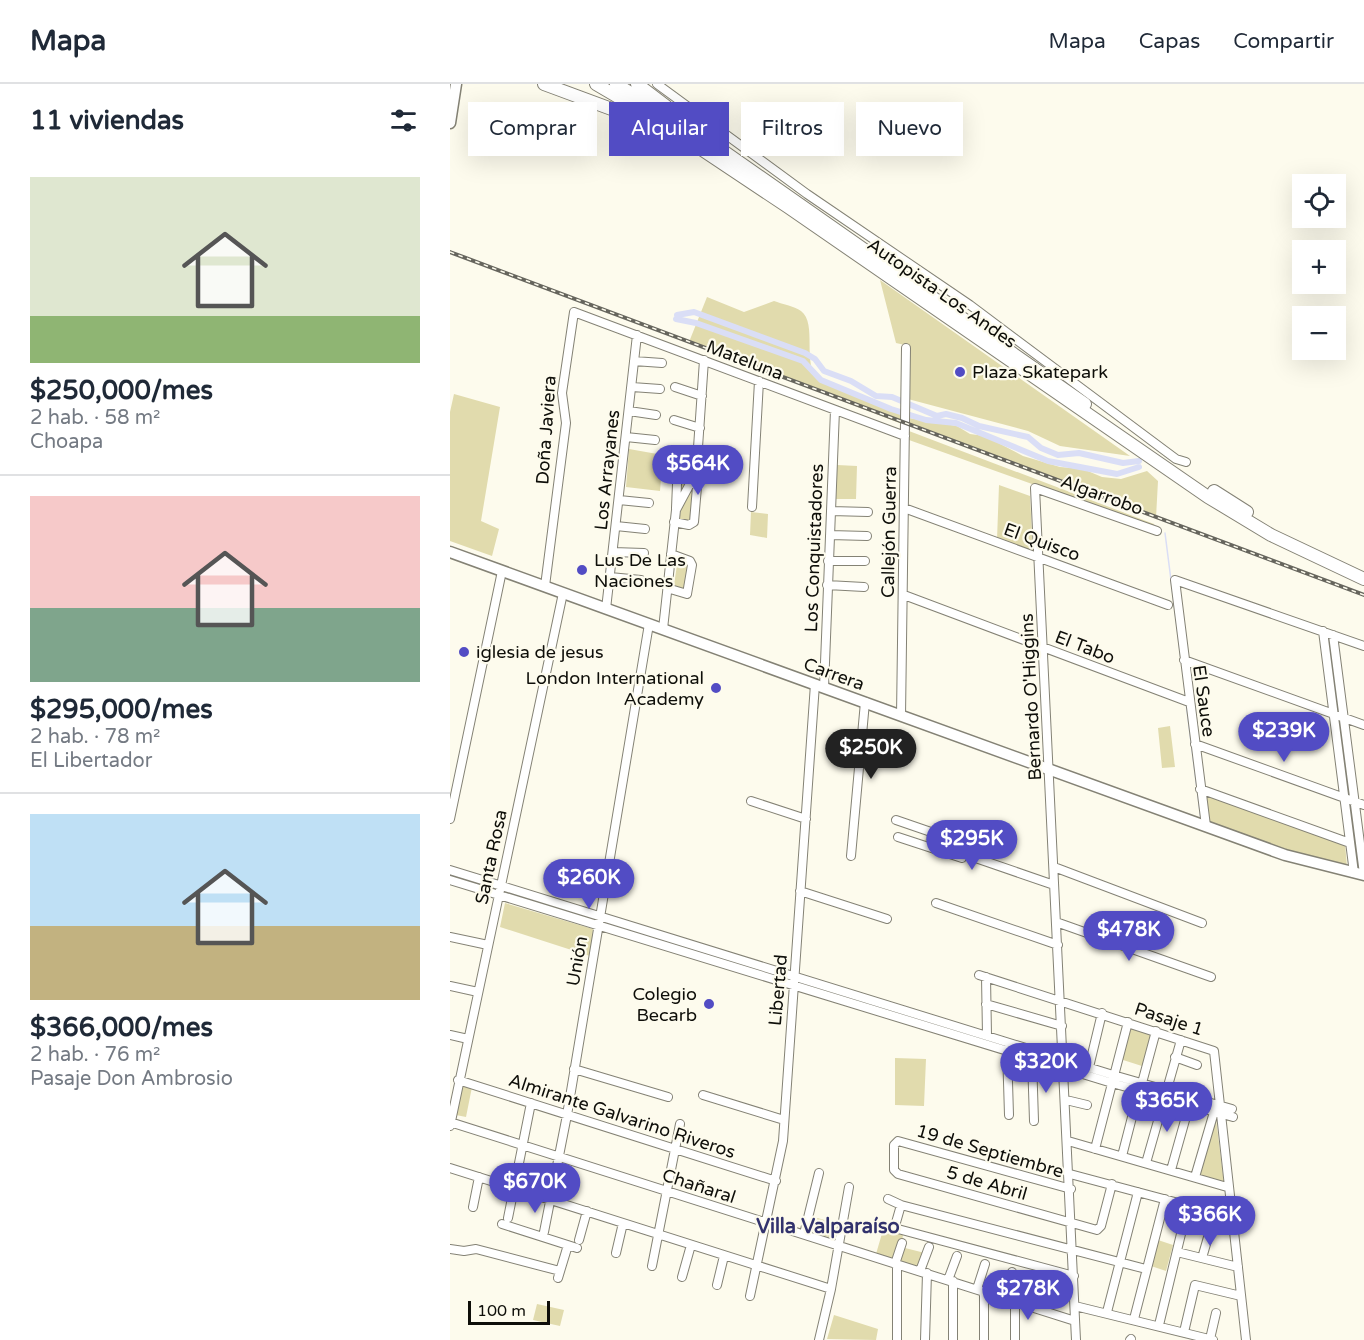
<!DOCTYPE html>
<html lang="es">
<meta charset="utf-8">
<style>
:root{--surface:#fff;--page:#f6f6f7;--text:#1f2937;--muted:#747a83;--line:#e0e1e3;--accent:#524cc4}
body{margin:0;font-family:"Varela Round",sans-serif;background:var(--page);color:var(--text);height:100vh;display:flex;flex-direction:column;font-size:22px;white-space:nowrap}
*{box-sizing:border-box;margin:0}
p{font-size:20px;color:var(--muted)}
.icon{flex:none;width:33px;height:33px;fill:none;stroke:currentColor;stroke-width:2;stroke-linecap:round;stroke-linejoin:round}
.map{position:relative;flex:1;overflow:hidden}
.drawer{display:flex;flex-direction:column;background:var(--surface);width:450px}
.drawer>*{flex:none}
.banner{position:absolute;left:18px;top:18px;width:570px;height:54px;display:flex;gap:12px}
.buttons{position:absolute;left:842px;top:90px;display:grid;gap:12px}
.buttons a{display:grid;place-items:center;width:54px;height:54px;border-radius:0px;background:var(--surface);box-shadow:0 6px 24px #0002;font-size:30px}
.scale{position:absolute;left:18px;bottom:15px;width:82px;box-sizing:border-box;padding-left:6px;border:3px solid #0e0e09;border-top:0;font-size:16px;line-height:21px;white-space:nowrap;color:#0e0e09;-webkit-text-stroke:4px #fdfbed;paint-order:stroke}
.price{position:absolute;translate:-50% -51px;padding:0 14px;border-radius:21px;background:var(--accent);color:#fff;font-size:20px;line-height:39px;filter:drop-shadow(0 2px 3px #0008)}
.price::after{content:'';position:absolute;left:50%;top:36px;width:18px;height:14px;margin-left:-9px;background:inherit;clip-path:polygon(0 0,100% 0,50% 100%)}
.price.on{background:#222;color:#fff}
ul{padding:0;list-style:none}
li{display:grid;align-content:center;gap:12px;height:318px;padding:0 30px}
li+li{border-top:2px solid var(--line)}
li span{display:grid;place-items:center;height:186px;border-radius:0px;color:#555}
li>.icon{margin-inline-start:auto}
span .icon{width:108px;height:108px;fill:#fffc;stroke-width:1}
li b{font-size:26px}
h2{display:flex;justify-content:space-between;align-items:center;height:72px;padding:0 30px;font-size:26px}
.tag{padding:0 21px;border-radius:0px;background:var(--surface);box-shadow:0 6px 24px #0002;font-size:21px;line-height:54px}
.tag.on{background:var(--accent);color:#fff}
header{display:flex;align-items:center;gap:36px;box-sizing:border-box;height:84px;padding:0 30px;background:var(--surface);border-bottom:2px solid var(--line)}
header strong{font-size:28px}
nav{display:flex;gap:33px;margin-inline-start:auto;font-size:21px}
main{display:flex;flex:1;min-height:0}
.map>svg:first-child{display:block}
.green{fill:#e1dbad}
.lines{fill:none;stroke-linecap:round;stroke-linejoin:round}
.stream{stroke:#dadef6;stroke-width:1.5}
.canal{stroke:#dadef6;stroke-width:6}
.minor-casing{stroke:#848275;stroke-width:10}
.major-casing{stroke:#848275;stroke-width:13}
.highway-casing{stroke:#848275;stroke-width:14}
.minor{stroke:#fff;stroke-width:8}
.major{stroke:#fff;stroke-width:10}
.highway{stroke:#fff;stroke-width:12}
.rail-casing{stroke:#66655d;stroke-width:4}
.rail{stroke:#fdfbed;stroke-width:1.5;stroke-dasharray:4.5;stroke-linecap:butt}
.poi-dot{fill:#524cc4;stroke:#fdfbed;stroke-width:2}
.labels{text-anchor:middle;stroke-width:4.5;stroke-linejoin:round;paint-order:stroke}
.street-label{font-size:18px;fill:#0e0e09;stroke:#fdfbed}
.poi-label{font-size:18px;fill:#0e0e09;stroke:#fdfbed;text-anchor:start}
.neighbourhood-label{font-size:20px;font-weight:bold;fill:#32326d;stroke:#fdfbed}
</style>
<header>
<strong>Mapa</strong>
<nav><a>Mapa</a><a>Capas</a><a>Compartir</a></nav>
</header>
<main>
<section class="drawer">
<h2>11 viviendas<svg class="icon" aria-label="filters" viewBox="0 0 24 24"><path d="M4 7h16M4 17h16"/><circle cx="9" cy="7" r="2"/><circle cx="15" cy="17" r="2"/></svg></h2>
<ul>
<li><span style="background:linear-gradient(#dfe7d0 75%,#8fb573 0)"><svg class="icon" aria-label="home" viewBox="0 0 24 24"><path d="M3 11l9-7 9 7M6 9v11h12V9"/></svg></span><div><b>$250,000/mes</b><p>2 hab. · 58 m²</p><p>Choapa</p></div></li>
<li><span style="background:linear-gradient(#f6c9c9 60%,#7fa58c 0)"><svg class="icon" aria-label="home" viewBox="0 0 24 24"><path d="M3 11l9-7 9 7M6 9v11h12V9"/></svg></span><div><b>$295,000/mes</b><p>2 hab. · 78 m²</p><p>El Libertador</p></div></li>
<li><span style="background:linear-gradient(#bfe0f5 60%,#c2b280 0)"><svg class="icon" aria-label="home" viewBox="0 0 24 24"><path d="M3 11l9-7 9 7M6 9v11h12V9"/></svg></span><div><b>$366,000/mes</b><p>2 hab. · 76 m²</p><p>Pasaje Don Ambrosio</p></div></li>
</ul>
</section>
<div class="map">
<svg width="914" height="1256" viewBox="0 0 914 1256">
<rect width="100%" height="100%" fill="#fdfbed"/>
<!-- green -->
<path class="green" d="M430,196L680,372L610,362L578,347L458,315L459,262L446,259Z
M257,213L294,228L324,217C332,220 344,222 351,227C368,240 351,280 369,297L452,331V340L239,258Z
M4,310L50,323L31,437L49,445L42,472L0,457V328Z
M459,334L507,342L520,350L535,352L573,372L610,383L633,385L652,393L671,395L697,387L708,397L706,434L459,340Z
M459,347L704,440L705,444L459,356Z
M179,365L213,371L210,407L176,403Z
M232,376L244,380L241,396L229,416Z
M387,381L407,382L406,415H386Z
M549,401L580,412L583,468L547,456Z
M243,402L241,439L229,436L232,422Z
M301,428L318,430L317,454L300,451Z
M228,474L240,479L236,506L224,501Z
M720,642L725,683L712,684L708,644Z
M755,708L895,759L897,783L830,766L760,741Z
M478,748L509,758L511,772L474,760Z
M55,819L143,845L140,872L50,843Z
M680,940L704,949L695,983L670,975Z
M445,974L476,975L474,1022L445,1021Z
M12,1000L22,1003L16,1033L6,1031Z
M765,1034L766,1035L774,1099L749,1091Z
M364,1133L385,1139L382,1154L360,1147Z
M433,1146L453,1151L451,1163L475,1169L469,1184L426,1170Z
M708,1156L723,1161L716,1187L701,1182Z
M87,1220L114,1226L110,1242L83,1236Z
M384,1231L428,1245L426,1256L377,1255Z"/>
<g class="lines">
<!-- stream -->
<path class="stream" d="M715,449L736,614
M736,619L751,736"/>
<!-- canal -->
<path class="canal" d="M227,231L244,228L355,269L365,275L374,287L401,297L426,312L442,313L487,332L496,330L512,334L529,342L578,353L591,364L608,371L629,369L673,379L689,377
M226,235L246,239L353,277L371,296L441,325L476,336L506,339L598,377L667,390L689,383"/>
<!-- minor casing -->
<g class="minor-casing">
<path id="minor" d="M207,0L357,110L520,221L726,375L736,378
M184,277L212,279
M182,303L210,305
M225,303L252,312
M179,327L206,331
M224,336L250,344
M176,353L205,356
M169,416L199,419
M302,423L309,297
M226,424L228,376L232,372L247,378
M454,424L718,521
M381,427L418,428
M224,438L239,441L244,438L247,403L242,396
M166,442L195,445
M380,451L417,452
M163,468L194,469
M378,477H415
M160,493L191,496
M377,501L414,503
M95,502L116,339L112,309L124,228L455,352
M217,504L237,510L242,481L240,477L221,470
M454,511L739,618
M156,525L187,251
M213,545L226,426L242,396L247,378L254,276
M873,547L904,789
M883,551L914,790
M734,576L914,641
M374,604L385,326
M451,632L456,264
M745,660L914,721
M750,705L900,759
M301,717L356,735
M0,735L52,487
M446,736L510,758L514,770
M756,742L725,496L914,562
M448,753L512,774L514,770L604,801
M401,772L415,618
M604,783L752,839
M0,786L663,991L782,1025
M0,796L662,999L783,1033
M350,807L437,835
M486,819L608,861
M606,838L761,893
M0,853L38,861
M529,891L764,967L796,1256
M536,893L537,951
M0,902L28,908
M536,920L612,942
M0,951L18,955
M557,965L559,1031
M725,973L747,981
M582,974L584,1037
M639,983L652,929
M124,985L218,1013
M8,996L326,1097
M692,999L706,947
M253,1011L334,1036
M616,1016L637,1021
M0,1038L625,1237
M0,1042L113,509
M618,1057L777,1103
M645,1065L678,938
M672,1072L689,1006
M696,1079L731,956
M0,1084L381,1205
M721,1086L739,1022
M620,1090L781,1133
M745,1093L764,1028
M621,1105L448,1057L444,1061V1086L448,1090L647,1146L651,1142L662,1100
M438,1115L451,1121L696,1185
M451,1121L445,1142L448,1145L624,1192
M23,1123L29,1093
M58,1134L81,1019
M52,1140L127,1164
M94,1148L117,1031L199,540
M354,1150L369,1089
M129,1156L137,1127
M0,1165L14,1167L26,1165L110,1187
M727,1168L788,1183
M166,1169L173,1139
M752,1174L765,1129
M445,1180L452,1159
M202,1182L230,1040
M470,1187L479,1163
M232,1193L241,1161
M108,1194L118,1161
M498,1196L507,1172
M503,1197V1256
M267,1201L274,1172
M527,1205L535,1180
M300,1212L333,1057L365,600
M553,1213L562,1188
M565,1218V1256
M625,1222L763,1256
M581,1223L589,1195
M657,1228L688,1108
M684,1235L715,1115
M709,1241L738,1121
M734,1248L745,1201L791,1212
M760,1255L766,1229
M369,1256L381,1205L399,1103
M447,1256V1181
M475,1256L477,1189
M534,1256V1207
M626,1256L585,404L707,447
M680,1256L681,1255"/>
</g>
<!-- major casing -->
<g class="major-casing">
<path id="major" d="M0,39L6,0
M0,468L835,771L914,791"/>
</g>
<!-- highway casing -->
<g class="highway-casing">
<path id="highway" d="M94,0L202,40
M146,0L209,37L338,123L758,413L821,451L914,495
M166,0L266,62L635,320
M187,0L216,22
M764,407L797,428"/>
</g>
<!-- minor -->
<use href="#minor" class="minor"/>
<!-- major -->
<use href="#major" class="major"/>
<!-- highway -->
<use href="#highway" class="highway"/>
<!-- rail casing -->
<g class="rail-casing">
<path id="rail" d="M0,168L914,511"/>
</g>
<!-- rail -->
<use href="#rail" class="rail"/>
</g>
<!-- markers -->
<g class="poi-dot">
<circle cx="510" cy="288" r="6"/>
<circle cx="132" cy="486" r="6"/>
<circle cx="14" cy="568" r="6"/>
<circle cx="266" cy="604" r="6"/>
<circle cx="259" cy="920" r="6"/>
</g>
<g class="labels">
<!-- street labels -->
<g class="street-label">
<text transform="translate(492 209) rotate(35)" y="6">Autopista Los Andes</text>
<text transform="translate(295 276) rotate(21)" y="6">Mateluna</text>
<text transform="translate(96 346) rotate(-86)" y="6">Doña Javiera</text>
<text transform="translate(157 386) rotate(-84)" y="6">Los Arrayanes</text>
<text transform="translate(652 411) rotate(20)" y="6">Algarrobo</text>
<text transform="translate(439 448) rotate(-89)" y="6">Callejón Guerra</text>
<text transform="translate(592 458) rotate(20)" y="6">El Quisco</text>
<text transform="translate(364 464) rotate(-88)" y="6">Los Conquistadores</text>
<text transform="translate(635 563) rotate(21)" y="6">El Tabo</text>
<text transform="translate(384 590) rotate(20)" y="6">Carrera</text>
<text transform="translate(581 613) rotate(-93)" y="6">Bernardo O'Higgins</text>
<text transform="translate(754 617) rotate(82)" y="6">El Sauce</text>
<text transform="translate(41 773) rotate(-78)" y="6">Santa Rosa</text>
<text transform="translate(127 877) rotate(-80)" y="6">Unión</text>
<text transform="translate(328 906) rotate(-85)" y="6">Libertad</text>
<text transform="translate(719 935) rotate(18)" y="6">Pasaje 1</text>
<text transform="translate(172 1032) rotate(18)" y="6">Almirante Galvarino Riveros</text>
<text transform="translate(540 1067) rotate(16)" y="6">19 de Septiembre</text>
<text transform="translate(537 1099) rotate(16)" y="6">5 de Abril</text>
<text transform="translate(249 1102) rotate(18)" y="6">Chañaral</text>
</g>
<!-- poi labels -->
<g class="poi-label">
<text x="522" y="294">Plaza Skatepark</text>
<text x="144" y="482">Lus De Las<tspan x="144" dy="21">Naciones</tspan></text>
<text x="26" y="574">iglesia de jesus</text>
<text x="254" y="600" text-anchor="end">London International<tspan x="254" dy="21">Academy</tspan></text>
<text x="247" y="916" text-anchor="end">Colegio<tspan x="247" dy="21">Becarb</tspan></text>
</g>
<!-- neighbourhood labels -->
<g class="neighbourhood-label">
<text x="378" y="1149">Villa Valparaíso</text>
</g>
</g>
</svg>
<div class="buttons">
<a><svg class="icon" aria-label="locate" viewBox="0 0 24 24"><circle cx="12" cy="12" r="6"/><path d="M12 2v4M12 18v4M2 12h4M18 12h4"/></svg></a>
<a>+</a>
<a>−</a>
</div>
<div class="scale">100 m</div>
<b class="price" style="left:248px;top:412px">$564K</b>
<b class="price" style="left:834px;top:679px">$239K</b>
<b class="price on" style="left:421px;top:696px">$250K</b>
<b class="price" style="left:522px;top:787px">$295K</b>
<b class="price" style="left:139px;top:826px">$260K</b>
<b class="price" style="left:679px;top:878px">$478K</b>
<b class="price" style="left:596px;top:1010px">$320K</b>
<b class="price" style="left:717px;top:1049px">$365K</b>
<b class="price" style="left:85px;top:1130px">$670K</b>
<b class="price" style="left:760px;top:1163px">$366K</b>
<b class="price" style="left:578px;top:1237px">$278K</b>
<div class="banner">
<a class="tag">Comprar</a>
<a class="tag on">Alquilar</a>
<a class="tag">Filtros</a>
<a class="tag">Nuevo</a>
</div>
</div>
</main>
